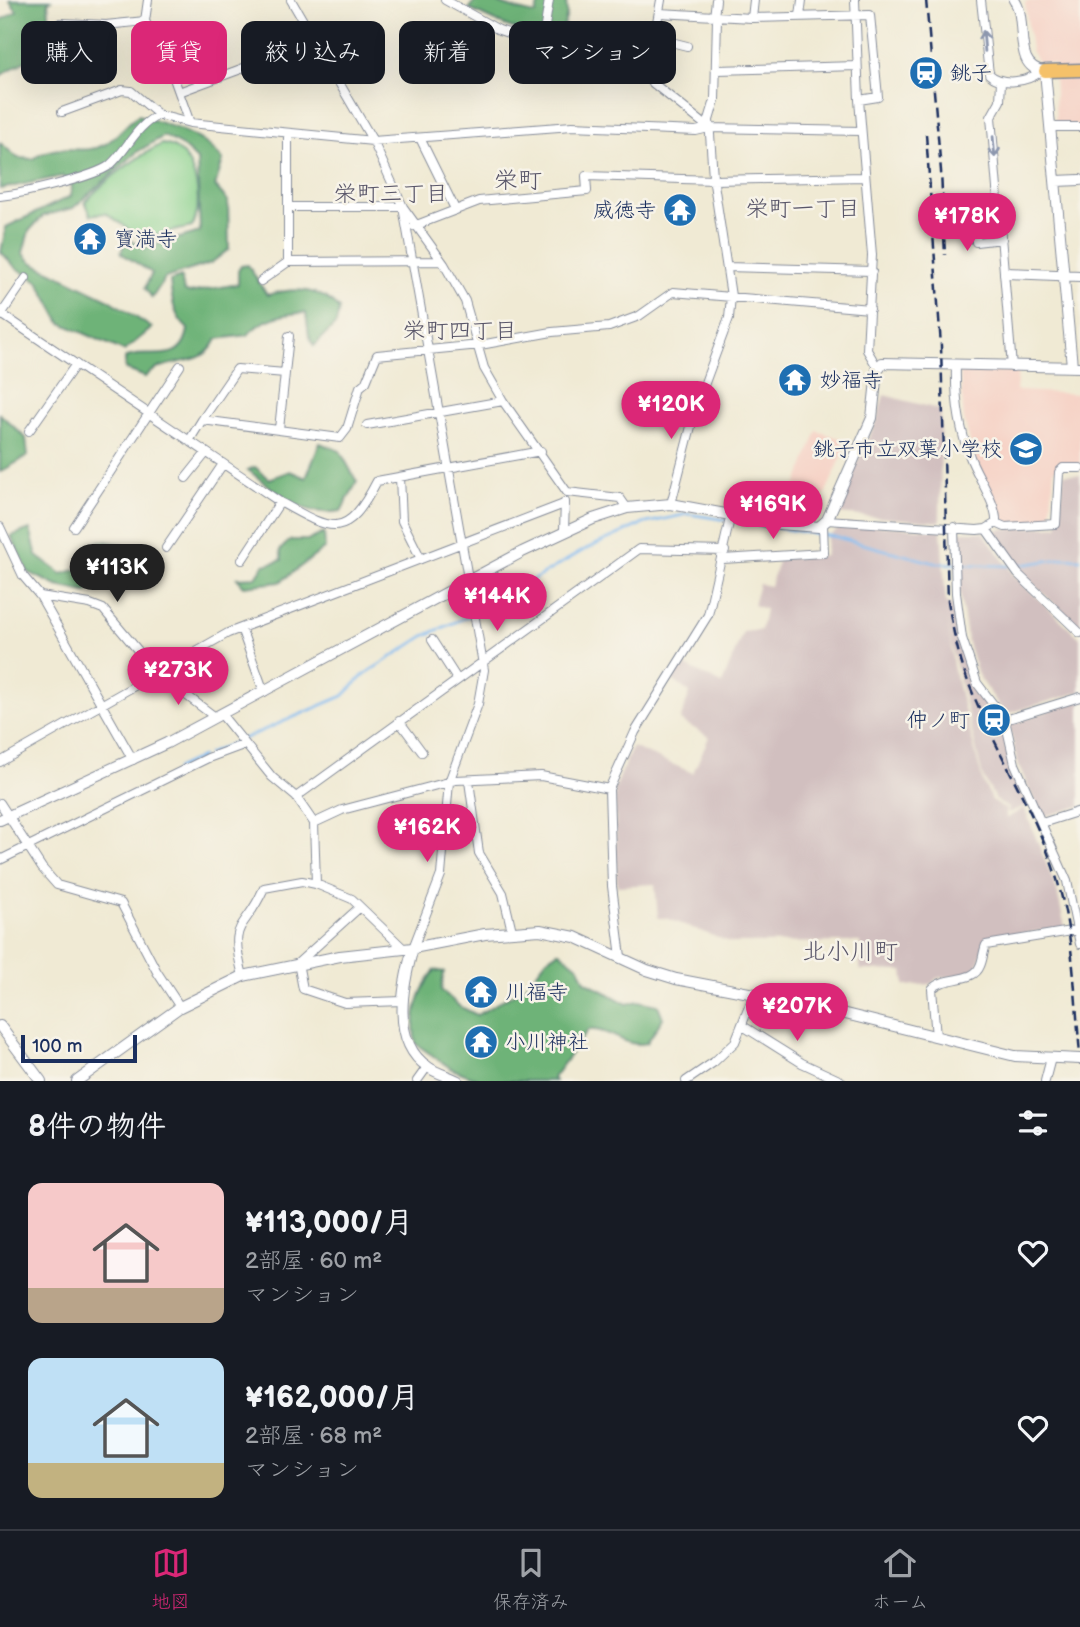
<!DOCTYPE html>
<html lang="ja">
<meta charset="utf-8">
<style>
:root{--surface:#171b24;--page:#242831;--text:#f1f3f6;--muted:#9ea1a6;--line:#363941;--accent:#db2777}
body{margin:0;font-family:"Balsamiq Sans","Klee One",sans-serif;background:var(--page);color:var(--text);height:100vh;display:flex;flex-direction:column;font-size:26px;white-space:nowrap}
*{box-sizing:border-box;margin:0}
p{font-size:23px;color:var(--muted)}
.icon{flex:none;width:38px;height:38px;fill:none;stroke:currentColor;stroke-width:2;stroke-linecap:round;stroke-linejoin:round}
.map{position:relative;height:1081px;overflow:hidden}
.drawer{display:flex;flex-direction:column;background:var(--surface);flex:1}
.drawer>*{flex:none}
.guide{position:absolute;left:21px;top:21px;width:700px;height:63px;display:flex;gap:14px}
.scale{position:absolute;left:21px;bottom:18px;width:116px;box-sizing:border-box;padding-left:7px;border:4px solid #1b2f5e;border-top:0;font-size:19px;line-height:24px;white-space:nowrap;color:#1b2f5e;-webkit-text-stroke:5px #f7f3e8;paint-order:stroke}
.price{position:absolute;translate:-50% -60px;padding:0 16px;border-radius:24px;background:var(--accent);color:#fff;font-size:23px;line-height:46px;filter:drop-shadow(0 2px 4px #0008)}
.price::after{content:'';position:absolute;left:50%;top:42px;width:21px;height:16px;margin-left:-10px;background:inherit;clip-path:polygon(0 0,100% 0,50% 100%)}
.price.selected{background:#222;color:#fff}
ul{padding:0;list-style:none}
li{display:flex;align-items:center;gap:21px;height:175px;padding:0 28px}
li span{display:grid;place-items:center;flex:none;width:196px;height:140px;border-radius:14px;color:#555}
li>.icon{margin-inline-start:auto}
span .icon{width:84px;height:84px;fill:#fffc;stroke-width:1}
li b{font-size:30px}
h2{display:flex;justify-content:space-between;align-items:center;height:84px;padding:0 28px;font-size:30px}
.chip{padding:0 24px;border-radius:14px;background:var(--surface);box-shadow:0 7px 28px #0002;font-size:24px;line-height:63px}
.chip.selected{background:var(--accent);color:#fff}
.tab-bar{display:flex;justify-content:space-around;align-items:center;height:98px;border-top:2px solid var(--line);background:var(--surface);font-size:19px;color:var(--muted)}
.tab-bar a{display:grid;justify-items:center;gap:4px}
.tab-bar .selected{color:var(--accent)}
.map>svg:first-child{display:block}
.built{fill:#f6d1c5}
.industrial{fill:#d1bfbf}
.green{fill:#89d18c;stroke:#528075;stroke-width:2}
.forest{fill:#6eb378;stroke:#44716b;stroke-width:2}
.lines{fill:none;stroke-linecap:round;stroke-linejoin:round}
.stream{stroke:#81bbf2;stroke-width:2.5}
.minor-casing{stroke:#868c99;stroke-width:10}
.tertiary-casing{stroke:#868c99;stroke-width:12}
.primary-casing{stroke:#868c99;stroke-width:15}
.minor{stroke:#fff;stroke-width:8}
.tertiary{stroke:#fff;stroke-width:10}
.primary{stroke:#f5c16b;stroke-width:12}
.rail{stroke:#1b2f5e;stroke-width:2.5;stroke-dasharray:10 5;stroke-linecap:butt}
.oneway{stroke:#8d97ae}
.labels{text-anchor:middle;stroke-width:5;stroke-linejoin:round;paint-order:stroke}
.poi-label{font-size:21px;fill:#1b2f5e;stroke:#f7f3e8;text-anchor:start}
.neighbourhood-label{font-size:23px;fill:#595669;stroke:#f7f3e8}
.quarter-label{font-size:24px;fill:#595669;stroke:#f7f3e8}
</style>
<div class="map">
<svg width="1080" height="1081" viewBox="0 0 1080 1081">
<rect width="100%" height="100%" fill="#f7f3e8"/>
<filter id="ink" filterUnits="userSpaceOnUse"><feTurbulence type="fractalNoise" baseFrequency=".0143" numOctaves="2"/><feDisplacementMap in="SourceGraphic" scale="14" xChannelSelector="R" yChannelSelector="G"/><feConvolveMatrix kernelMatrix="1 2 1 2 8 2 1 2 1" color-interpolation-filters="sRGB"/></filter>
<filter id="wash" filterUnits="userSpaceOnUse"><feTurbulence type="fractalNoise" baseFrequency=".00686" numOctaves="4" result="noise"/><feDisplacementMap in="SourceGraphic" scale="28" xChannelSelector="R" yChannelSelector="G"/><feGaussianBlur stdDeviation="1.57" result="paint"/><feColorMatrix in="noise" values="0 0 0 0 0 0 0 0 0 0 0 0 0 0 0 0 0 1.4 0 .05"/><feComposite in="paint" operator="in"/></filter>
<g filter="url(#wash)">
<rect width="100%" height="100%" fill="#f0ead4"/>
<!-- built -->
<path class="built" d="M1039,0H1080V125H1056L1054,64L1038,62L1031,50L1025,2Z
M1018,371L1016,390L1019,391L1080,394V467L1061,466L1054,470L1050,521L1006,523L975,460L964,419L960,372Z
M817,431L849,441L812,523L785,515Z"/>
<!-- industrial -->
<path class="industrial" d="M884,395L941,410L940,522L837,514V506L877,420Z
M1064,474L1080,475V628L1021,572L994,536V531L1001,529L1058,526Z
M846,524L941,530L946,604H952L958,639L974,683L1001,720L1011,754L1009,760L1028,805L1008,813V808L996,800L983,777L951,645L946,608L953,666L983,782L992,800L1006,810V819L1024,808L1057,891L1065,927L986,939L977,967L969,974L937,978L931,984L905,986L903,971L860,970V942L732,943L666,918H658L655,884L617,886L615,789L632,747L693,773L709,737L680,720L690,693L670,678L680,663L722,684L743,632L761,630L765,609L753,605L759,584L770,586L779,559L825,556L828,536Z
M960,532H983L1015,577L1080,638V692L1005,714L978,675L968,643L959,587L962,578L957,534Z
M1080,700V806L1045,816L1041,815L1018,764L1009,725Z"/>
<!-- green -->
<path class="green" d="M162,144C196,146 205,204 192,227L141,238L106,213L91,215L85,202C107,179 133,159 162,144Z"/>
<!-- forest -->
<path class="forest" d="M9,0H52L48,2C54,58 39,50 0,76V21L17,11Z
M476,0C502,0 512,11 536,14L539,0H566L567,14L563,29C528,41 500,23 469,9Z
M138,115C170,126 202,133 223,160L215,186L228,201L229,249L211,263L165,278L152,298L145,288L152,273L121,253L126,238L145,248L200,232L197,160L182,146L164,136L137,152L73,208L43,216L29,231L23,253L31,262L110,300L152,328L124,351L61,323L38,281L16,268L1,252L6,227L71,196L72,186L63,176L0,189V143L18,158L33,159C61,139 78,157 104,145C115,139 127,123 138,115Z
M248,265L267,295C294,287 319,287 339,309L336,324L314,346L309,336L306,313C285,313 260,319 248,335L217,339C203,370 168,355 145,377L125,369V358C146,347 182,369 188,329C173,316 172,299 170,281L181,277L184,291L189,293L238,284V271L241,266Z
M0,414L26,438L28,456L0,472Z
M320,443L340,451L357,482L341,511C300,518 279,493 248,470L255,467L269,479L290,471L306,478Z
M30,529L37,556L62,574L81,568L90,544L102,541L122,544L113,569L122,578L86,592L57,586L28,572L11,536Z
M324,533L325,548L280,582L244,586L237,578L256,577L264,565L282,560L280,550L290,540H309Z
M559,951L579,967L585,981L627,1004L639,1001L658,1005L663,1018L647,1043C625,1049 611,1028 588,1030L553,1078L555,1081H483L452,1069L416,1044C410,1019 419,989 435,970L444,972L441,990L459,1006L477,1015L526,986L547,959Z"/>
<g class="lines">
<!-- stream -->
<path class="stream" d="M733,521L836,537L935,563L1009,566
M1015,566L1065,558L1080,559
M208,754L343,696L365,674L424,636L478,612L586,549L642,524L688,514L727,520
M176,769L202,757
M0,854L23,844"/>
</g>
</g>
<g filter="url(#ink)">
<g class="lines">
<!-- minor casing -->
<g class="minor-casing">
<path id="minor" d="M148,0L145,21L172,73L190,123
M291,0L373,141L403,207L444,264L465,301L484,368L503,401L567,492L620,498L627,508
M445,0L499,30L520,37L603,43L709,128
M855,0L859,100L872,255L867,350L877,367
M981,0L989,74C1002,86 1027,82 1040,72
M659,13L752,18L870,15L878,97L859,100
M800,16L802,0
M714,17L716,0
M752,18L754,0
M60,23L106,25L145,21
M655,38L687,46
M543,39L549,0
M281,53L312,40
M717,70L857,66
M647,78L661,0
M1001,81L1000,101L991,117L1012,367
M179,92L249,66
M62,112L122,90L131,91L159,115
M1051,127H1080
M420,138L455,209
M0,196C21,194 95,177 110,165C128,149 136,125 159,115L190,123L373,141L572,126L696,131L709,128L861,131
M288,207H403
M403,207L484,670L478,704L449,782L441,875L413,948
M973,215L976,242L1002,239
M414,226L479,201L587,191L586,176L714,180L865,177
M288,262V135
M727,267L872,271
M261,281L288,262L441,261
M0,313L280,502C332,531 346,541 377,481L541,451
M0,316L26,278
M202,420L237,369L285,373
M367,425L503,401
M279,429L289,336
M29,431L76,364
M189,441L202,420L340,438L347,429L360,387L366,382L377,355L480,345L552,332L609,327L639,316L673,292L870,309
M400,477L402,521L421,559
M186,478L206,453
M671,504L696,407L729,318L731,296L713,177L709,120L715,100L717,18
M827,520L977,530L986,529L996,523C998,506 976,474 970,457C959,428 955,396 956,365
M996,523L1005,527L1056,524L1059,472L1063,468H1080
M0,527L23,576L40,596L133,760
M74,527L180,366
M954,527L956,593L962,638L977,683L1005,720L1015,764L1067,881L1080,944
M986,529L1018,574L1080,633
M564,530L565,502
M166,548L223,464
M723,559L824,553L823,525
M242,560L280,502
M40,596L90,604L103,609L157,673L215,717
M241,628L264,692
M432,640L457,679
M221,714L272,777L296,797L314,823L316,884L352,899L404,949
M1005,720L1080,697
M399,721L422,752
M0,762L228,633L564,504
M469,781L479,853L503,893L512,931
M296,797L639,549L725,551
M0,803L42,868L57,885L121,903L157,972L180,1007
M314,823L342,810L456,780L541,776L609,789
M1042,823L1080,811
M0,860L208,758L243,745
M360,907L298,963L303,989L345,1003L403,1001
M621,957L612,886L609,789L635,732L708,615L731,514
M243,976C228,918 244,934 264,888L302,881L316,884
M743,1026L802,1063L841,1081
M936,1037L932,989C944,975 973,984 980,966C983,960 983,952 986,945L1077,930
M417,1081L427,1067
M686,1081L714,1062L735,1042L754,994
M1045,1081L1051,1058"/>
</g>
<!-- tertiary casing -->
<g class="tertiary-casing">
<path id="tertiary" d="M1014,0C1029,19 1011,69 1045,71L1072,366
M1056,181L1080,180
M1005,273L1080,276
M0,820L167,743L522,552L593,519L627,508L671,504L779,524L819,527L827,520L872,418L877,371L882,363L1080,367
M413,948C403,984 390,1042 428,1067C436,1073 448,1076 458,1081
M0,1026L41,1081
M77,1081L180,1007L243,976L340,956L413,948L485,934L540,930L575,937L647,970L676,979L801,1003L1015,1056L1080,1059"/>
</g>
<!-- primary casing -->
<g class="primary-casing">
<path id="primary" d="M1045,71L1080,70"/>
</g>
<!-- minor -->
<use href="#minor" class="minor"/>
<!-- tertiary -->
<use href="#tertiary" class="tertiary"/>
<!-- primary -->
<use href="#primary" class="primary"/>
<!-- rail -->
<path class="rail" d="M926,0L941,171L945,255
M926,134L941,346L948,601C953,631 959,661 971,689C995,749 1030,803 1052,864C1074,926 1074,989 1080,1054"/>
</g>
<!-- one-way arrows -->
<defs><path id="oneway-shaft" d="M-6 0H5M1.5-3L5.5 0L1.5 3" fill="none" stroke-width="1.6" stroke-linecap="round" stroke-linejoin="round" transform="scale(1.75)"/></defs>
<g class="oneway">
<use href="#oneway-shaft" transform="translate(984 41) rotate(-95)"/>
<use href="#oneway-shaft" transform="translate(994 147) rotate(85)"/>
</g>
</g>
<!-- icons -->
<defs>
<g id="station-disc" transform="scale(1.75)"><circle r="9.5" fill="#1f6fb2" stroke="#f7f3e8"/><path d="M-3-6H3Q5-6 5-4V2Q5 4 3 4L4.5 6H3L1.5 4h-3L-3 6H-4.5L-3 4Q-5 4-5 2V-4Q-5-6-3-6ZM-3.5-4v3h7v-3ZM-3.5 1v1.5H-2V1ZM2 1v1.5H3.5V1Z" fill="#fff"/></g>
<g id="temple-disc" transform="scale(1.75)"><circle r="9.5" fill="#1f6fb2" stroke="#f7f3e8"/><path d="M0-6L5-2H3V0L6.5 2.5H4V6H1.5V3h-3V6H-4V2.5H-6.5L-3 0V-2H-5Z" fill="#fff"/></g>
<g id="school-disc" transform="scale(1.75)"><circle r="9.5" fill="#1f6fb2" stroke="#f7f3e8"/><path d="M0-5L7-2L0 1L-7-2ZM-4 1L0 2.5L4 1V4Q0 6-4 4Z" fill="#fff"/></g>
</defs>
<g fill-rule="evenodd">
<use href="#station-disc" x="926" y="73"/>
<use href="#temple-disc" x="680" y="210"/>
<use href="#temple-disc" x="90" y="239"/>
<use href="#temple-disc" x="795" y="380"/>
<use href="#school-disc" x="1026" y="449"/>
<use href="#station-disc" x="994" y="720"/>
<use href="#temple-disc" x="481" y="992"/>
<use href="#temple-disc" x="481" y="1042"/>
</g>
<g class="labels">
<!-- poi labels -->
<g class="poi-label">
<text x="950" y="80">銚子</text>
<text x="656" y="217" text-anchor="end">威徳寺</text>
<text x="114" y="246">寶満寺</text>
<text x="820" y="387">妙福寺</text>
<text x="1002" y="456" text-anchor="end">銚子市立双葉小学校</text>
<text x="970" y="727" text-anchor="end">仲ノ町</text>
<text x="505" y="999">川福寺</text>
<text x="505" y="1049">小川神社</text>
</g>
<!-- neighbourhood labels -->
<g class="neighbourhood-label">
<text x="391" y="201">栄町三丁目</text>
<text x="803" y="216">栄町一丁目</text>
<text x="460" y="338">栄町四丁目</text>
</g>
<!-- quarter labels -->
<g class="quarter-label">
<text x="518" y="188">栄町</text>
<text x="850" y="959">北小川町</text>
</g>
</g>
</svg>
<div class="scale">100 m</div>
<b class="price" style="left:967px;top:253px">¥178K</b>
<b class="price" style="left:671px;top:441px">¥120K</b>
<b class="price" style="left:773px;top:541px">¥169K</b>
<b class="price selected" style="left:117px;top:604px">¥113K</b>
<b class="price" style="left:497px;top:633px">¥144K</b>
<b class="price" style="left:178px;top:707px">¥273K</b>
<b class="price" style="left:427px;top:864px">¥162K</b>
<b class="price" style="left:797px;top:1043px">¥207K</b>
<div class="guide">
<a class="chip">購入</a>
<a class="chip selected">賃貸</a>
<a class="chip">絞り込み</a>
<a class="chip">新着</a>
<a class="chip">マンション</a>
</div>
</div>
<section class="drawer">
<h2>8件の物件<svg class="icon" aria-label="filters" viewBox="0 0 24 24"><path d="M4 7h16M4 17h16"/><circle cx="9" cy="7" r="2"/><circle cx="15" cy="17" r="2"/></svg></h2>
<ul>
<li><span style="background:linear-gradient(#f6c9c9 75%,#b9a48a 0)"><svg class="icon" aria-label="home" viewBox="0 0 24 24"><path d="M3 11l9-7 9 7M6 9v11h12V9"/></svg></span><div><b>¥113,000/月</b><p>2部屋 · 60 m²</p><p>マンション</p></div><svg class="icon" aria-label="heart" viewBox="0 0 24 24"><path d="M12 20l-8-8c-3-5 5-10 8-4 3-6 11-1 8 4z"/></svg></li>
<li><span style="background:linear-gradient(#bfe0f5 75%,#c2b280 0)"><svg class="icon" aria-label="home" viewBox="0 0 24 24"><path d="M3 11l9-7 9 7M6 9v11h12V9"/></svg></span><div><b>¥162,000/月</b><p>2部屋 · 68 m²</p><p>マンション</p></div><svg class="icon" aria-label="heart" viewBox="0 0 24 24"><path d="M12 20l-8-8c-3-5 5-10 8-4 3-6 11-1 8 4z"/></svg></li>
</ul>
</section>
<nav class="tab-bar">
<a class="selected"><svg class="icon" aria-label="map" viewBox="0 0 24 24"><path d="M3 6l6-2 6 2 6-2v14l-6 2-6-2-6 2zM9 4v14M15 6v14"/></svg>地図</a>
<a><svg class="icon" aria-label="saved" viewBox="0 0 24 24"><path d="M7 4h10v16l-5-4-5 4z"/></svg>保存済み</a>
<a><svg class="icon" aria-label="home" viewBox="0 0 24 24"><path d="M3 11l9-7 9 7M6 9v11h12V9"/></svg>ホーム</a>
</nav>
